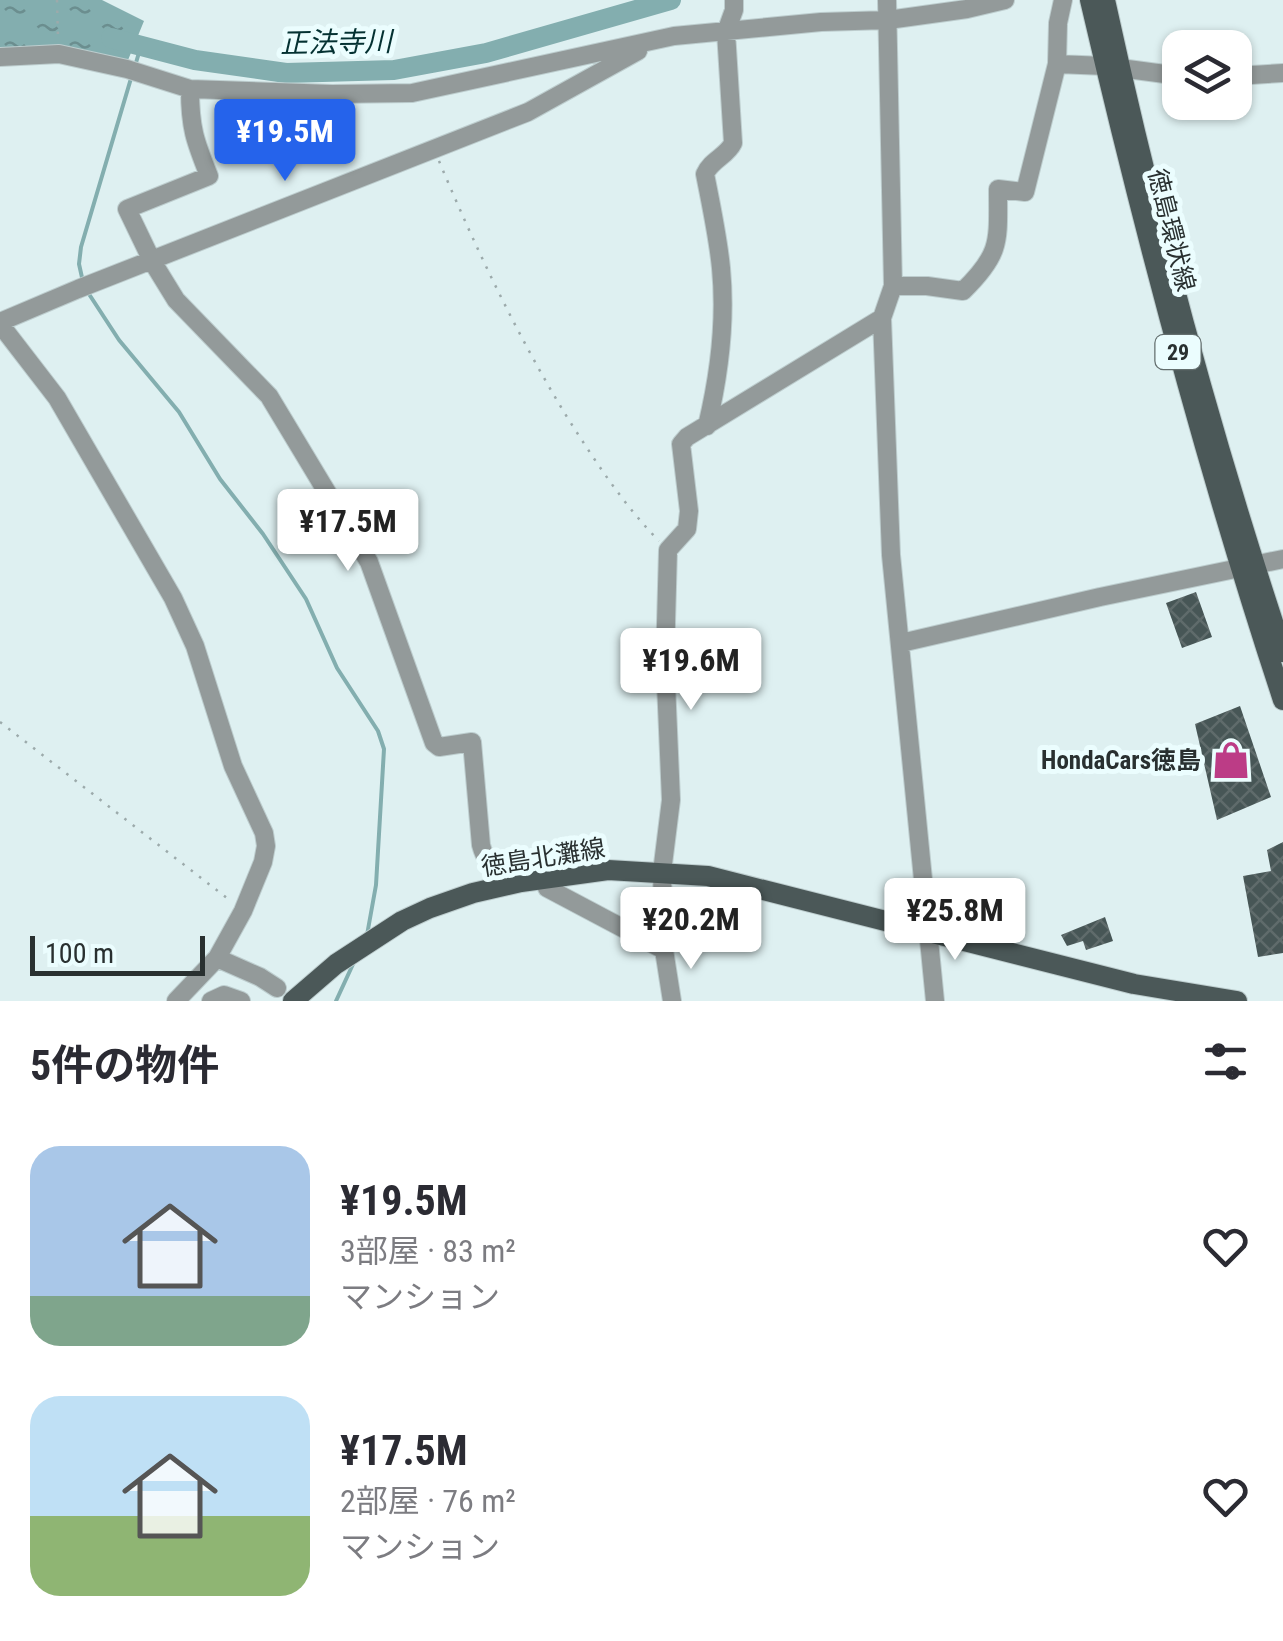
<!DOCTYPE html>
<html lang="ja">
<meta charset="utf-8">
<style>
:root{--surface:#fff;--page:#f2f2f3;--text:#2b2b33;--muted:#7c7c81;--accent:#2563eb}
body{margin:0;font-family:"Roboto Condensed","Noto Sans JP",sans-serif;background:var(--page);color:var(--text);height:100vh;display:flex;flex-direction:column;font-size:38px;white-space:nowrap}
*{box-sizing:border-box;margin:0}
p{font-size:32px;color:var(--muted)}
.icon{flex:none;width:55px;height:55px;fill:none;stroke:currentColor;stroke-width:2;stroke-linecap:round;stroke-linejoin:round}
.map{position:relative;height:1001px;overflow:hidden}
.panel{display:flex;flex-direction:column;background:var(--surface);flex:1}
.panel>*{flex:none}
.controls{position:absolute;left:1162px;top:30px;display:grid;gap:20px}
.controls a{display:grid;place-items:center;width:90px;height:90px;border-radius:20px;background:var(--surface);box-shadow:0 2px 8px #0004;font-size:50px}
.scale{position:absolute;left:30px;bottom:25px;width:175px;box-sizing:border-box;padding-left:10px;border:5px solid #293030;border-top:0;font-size:28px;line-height:35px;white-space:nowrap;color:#293030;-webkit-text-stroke:8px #ebfdfe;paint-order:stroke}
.price{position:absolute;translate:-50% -85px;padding:0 22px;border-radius:10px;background:#fff;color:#222;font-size:32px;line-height:65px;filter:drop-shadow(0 2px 5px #0008)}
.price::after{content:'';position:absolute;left:50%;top:60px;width:30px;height:22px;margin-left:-15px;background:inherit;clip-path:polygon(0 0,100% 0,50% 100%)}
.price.current{background:var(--accent);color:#fff}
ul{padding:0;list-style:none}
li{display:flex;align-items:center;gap:30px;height:250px;padding:0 30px}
li span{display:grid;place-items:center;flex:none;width:280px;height:200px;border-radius:30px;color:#555}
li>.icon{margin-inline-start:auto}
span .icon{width:120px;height:120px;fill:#fffc;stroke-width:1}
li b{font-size:42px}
h2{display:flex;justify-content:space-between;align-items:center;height:120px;padding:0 30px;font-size:42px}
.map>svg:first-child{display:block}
.water{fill:url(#water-ripples)}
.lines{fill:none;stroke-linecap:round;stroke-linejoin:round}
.stream{stroke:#83aeaf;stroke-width:4}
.river{stroke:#83aeaf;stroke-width:20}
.building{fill:url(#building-cross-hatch)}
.minor-casing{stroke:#bdcdce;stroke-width:20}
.major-casing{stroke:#bdcdce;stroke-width:22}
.path{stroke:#9caaab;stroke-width:2.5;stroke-dasharray:2.5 8;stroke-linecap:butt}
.minor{stroke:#939a9a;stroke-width:18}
.major{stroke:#4b5858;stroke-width:20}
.labels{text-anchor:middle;stroke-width:10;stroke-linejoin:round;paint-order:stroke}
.shield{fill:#ebfdfe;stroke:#636e6e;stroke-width:2.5}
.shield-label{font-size:22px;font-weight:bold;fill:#293030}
.street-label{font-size:25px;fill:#293030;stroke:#ebfdfe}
.poi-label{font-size:25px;font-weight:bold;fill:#293030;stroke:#ebfdfe;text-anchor:end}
.water-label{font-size:28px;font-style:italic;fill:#043132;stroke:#ebfdfe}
</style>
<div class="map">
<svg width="1283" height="1001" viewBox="0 0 1283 1001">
<defs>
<pattern id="water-ripples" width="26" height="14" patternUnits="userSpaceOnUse" patternTransform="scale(2.5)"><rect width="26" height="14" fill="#83aeaf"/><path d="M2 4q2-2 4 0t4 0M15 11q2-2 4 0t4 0" fill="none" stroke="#6b8e8f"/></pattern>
<pattern id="building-cross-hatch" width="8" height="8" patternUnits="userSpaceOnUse" patternTransform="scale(2.5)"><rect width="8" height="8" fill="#475656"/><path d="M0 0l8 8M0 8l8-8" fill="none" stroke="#5f6b6b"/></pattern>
</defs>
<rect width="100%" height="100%" fill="#def0f1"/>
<!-- water -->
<path class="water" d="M0,0H102L144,21L126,65L18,47L0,48Z"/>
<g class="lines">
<!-- stream -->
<path class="stream" d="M135,66L141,46
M83,282L79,264L81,247L132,75
M87,291L119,340L179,412L220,479L263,534L306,599L337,668L378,731L384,749L376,885L367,935
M336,1001L354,962"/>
<!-- river -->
<path class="river" d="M111,38L195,60L286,73L394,70L486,53L671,0"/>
</g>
<!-- building -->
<path class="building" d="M1196,592L1212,637L1182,648L1166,603Z
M1240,706L1271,797L1217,820L1195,724Z
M1283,842V953L1258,957L1243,876L1271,871L1267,850Z
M1105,917L1113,941L1086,950L1083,941L1067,946L1061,935Z"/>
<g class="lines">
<!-- minor casing -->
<g class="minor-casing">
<path id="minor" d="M887,0L893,286L882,318L891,555L935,1001
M0,57L59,54L127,69L190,89L332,94L412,93L674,36L821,22L888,20L967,9L1005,0
M1057,64L1105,66L1180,76
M1235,76L1283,73
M190,89C190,128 195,141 209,176L127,209L152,261L176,300L269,396L369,562L434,743L439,747L472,742L481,845C488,871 500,865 509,884
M893,286H927L963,291C1002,253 998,241 998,189L1025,192L1057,64L1058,23L1063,0
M0,322L78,289L528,112L638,51
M0,324L57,398L173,598L195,646L233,766L264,833L266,846L263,862L243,911L217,958L260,977L277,988
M707,426C719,376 726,320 721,268C718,237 711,205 705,174C711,160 727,156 733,143L726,32L734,10V0
M901,643L1100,597L1283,559
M543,877L547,888L664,950
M176,1001L217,958
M211,1001L224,995L241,1001
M672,1001L664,950L662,872L671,800L665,660L668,550L687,529L689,511L681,444L687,437L882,318"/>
</g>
<!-- major casing -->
<g class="major-casing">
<path id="major" d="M1090,0C1145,236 1207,470 1283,700
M1105,0C1153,220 1212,439 1283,652
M293,1001L336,964L402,921L430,908L473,893L521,882L608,870L708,876L1134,984L1237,1001"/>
</g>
<!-- path -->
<path class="path" d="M57,0L58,38
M439,161C476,249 517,335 567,417C595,461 623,504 659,541
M0,722L232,902"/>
<!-- minor -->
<use href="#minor" class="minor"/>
<!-- major -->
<use href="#major" class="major"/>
</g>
<!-- icons -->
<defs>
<g id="shop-bare" transform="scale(3)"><path d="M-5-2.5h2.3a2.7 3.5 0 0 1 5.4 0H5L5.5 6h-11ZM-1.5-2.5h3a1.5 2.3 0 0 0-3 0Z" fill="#bc3c86" stroke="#ebfdfe" stroke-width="2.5" paint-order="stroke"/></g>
</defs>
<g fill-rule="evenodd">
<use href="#shop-bare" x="1231" y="760"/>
</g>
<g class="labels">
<!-- shield labels -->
<rect class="shield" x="1155.5" y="335" width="45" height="34" rx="8"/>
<g class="shield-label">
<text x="1178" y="360">29</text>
</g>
<!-- street labels -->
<g class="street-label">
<text transform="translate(1172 230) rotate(76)" y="9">徳島環状線</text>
<text transform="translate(543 857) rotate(-9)" y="9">徳島北灘線</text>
</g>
<!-- poi labels -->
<g class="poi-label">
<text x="1201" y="769">HondaCars徳島</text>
</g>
<!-- water labels -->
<g class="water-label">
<text transform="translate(336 42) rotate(-1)" y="10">正法寺川</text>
</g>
</g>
</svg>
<div class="controls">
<a><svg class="icon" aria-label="layers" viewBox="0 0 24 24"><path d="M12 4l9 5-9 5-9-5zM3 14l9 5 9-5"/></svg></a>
</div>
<div class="scale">100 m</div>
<b class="price current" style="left:285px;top:184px">¥19.5M</b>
<b class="price" style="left:348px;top:574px">¥17.5M</b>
<b class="price" style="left:691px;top:713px">¥19.6M</b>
<b class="price" style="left:955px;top:963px">¥25.8M</b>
<b class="price" style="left:691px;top:972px">¥20.2M</b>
</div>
<section class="panel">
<h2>5件の物件<svg class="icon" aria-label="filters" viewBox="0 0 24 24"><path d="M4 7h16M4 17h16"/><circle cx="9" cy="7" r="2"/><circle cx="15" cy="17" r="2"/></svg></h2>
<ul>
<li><span style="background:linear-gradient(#a9c7e8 75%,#7fa58c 0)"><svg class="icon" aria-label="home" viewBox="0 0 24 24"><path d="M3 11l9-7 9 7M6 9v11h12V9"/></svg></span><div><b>¥19.5M</b><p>3部屋 · 83 m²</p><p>マンション</p></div><svg class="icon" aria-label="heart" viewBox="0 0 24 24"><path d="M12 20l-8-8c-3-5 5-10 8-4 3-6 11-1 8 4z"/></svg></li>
<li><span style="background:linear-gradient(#bfe0f5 60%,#8fb573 0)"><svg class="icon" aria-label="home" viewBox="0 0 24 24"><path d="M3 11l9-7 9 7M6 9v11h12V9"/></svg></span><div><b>¥17.5M</b><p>2部屋 · 76 m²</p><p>マンション</p></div><svg class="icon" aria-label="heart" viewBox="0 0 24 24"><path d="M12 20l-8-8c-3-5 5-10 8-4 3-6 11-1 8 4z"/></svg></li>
</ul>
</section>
